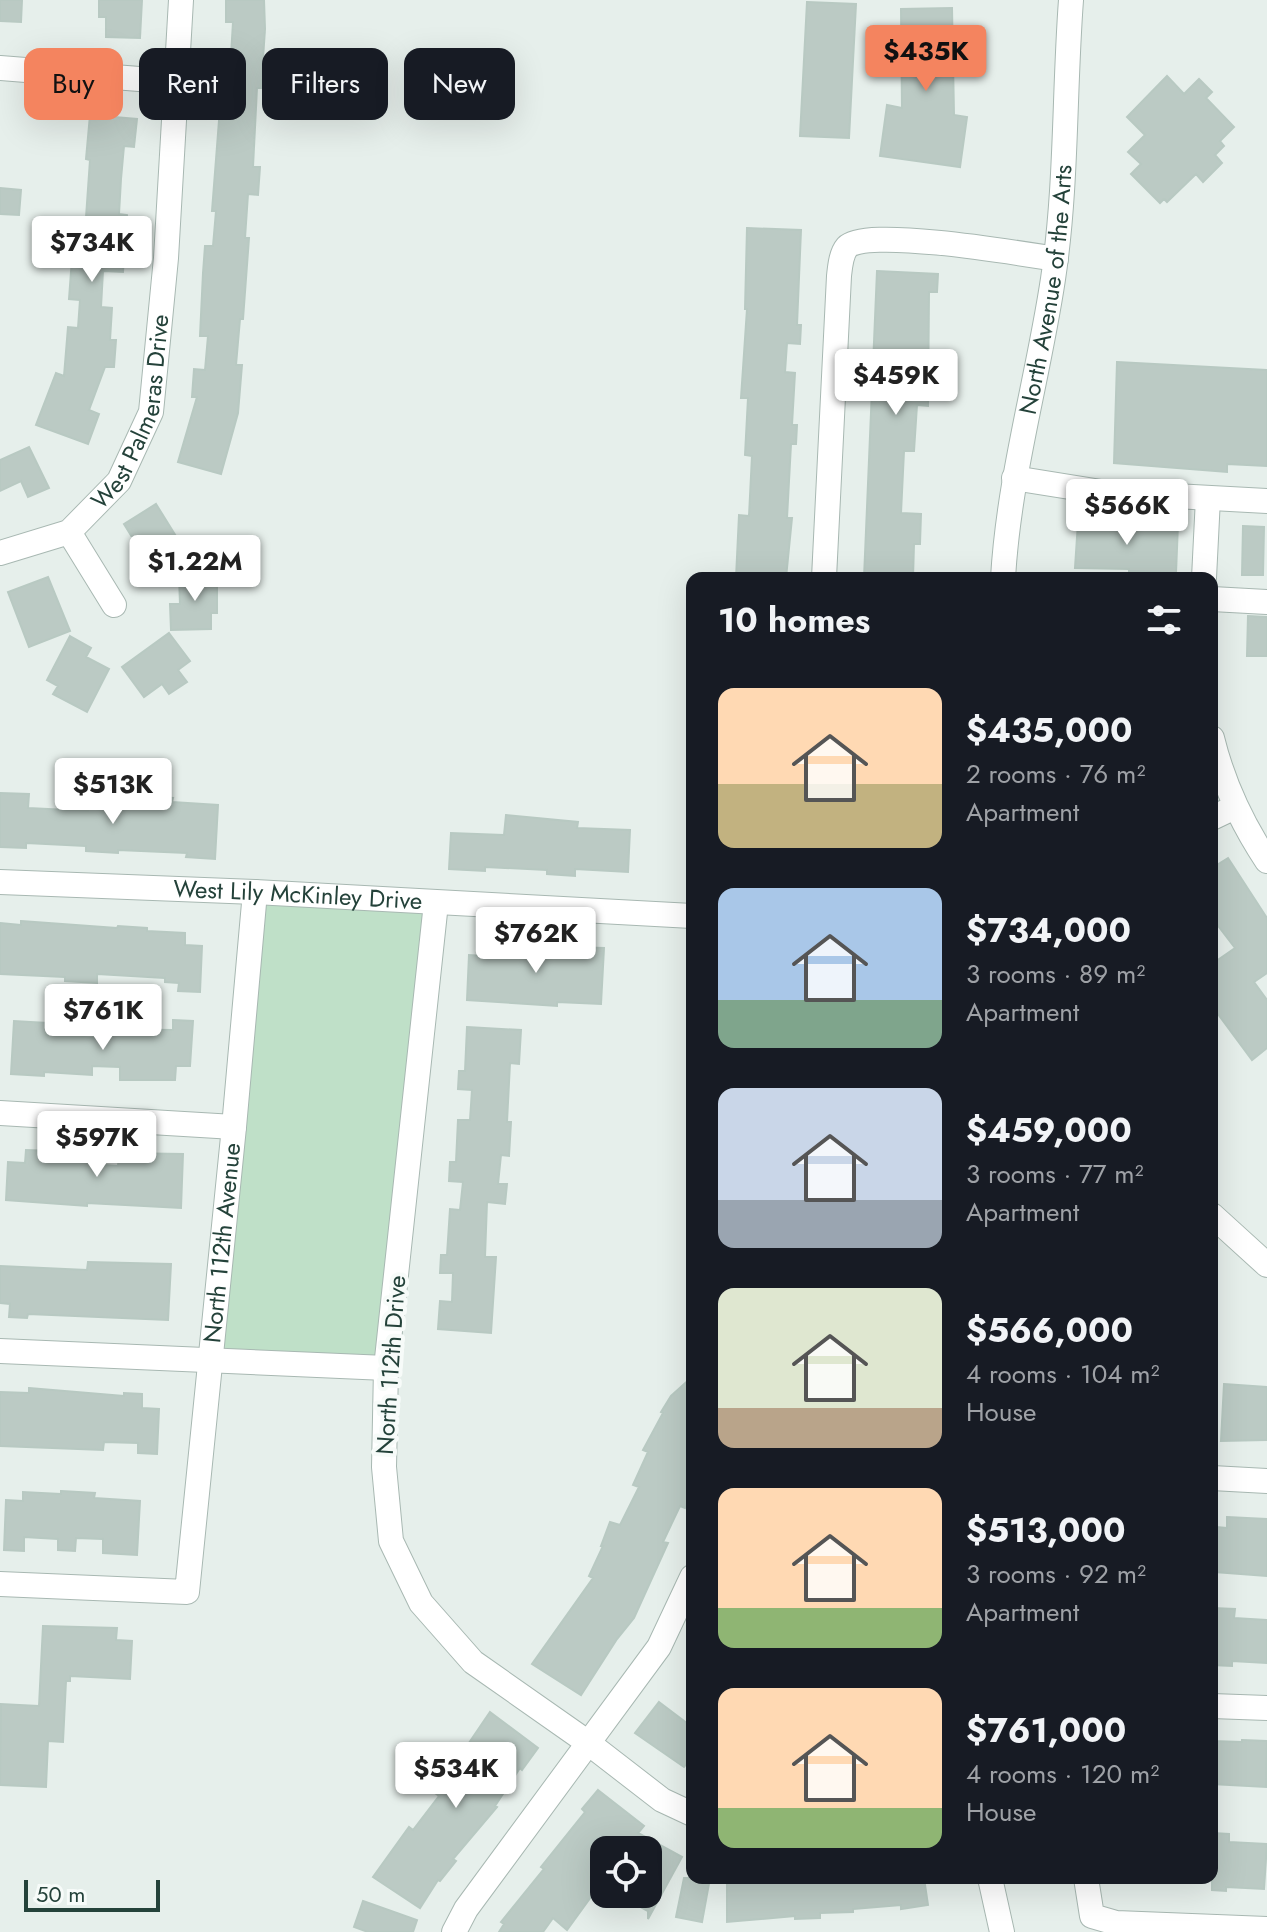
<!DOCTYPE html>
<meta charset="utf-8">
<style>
:root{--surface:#171b24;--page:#242831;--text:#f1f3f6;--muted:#9ea1a6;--accent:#f4845f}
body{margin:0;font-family:Jost,sans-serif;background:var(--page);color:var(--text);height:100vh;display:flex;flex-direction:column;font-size:30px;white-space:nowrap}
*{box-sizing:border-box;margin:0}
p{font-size:26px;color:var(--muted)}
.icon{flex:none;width:44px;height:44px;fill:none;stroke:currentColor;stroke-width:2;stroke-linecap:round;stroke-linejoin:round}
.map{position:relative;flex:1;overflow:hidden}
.panel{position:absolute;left:686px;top:572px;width:532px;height:1312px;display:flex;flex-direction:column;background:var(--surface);border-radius:16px;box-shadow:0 8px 32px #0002}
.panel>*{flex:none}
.banner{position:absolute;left:24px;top:48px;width:542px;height:72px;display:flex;gap:16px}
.fabs{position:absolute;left:590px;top:1836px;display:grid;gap:16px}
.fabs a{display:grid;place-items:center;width:72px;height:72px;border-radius:16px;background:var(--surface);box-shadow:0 8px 32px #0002;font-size:40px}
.scale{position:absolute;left:24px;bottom:20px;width:136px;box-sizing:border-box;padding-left:8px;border:4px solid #24423a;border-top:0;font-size:22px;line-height:28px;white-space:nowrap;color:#24423a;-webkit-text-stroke:6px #f7fbf9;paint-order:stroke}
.price{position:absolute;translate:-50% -68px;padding:0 18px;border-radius:8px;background:#fff;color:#222;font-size:26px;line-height:52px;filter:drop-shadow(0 2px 4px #0008)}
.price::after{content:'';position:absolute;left:50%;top:48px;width:24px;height:18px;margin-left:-12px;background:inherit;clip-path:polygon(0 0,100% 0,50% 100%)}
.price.selected{background:var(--accent);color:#111}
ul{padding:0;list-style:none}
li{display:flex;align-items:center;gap:24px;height:200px;padding:0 32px}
li span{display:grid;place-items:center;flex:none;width:224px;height:160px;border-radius:16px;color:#555}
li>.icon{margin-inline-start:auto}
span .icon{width:96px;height:96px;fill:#fffc;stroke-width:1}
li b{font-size:34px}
h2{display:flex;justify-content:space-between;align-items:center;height:96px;padding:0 32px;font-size:34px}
.pill{padding:0 28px;border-radius:16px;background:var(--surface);box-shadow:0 8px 32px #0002;font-size:28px;line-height:72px}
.pill.selected{background:var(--accent);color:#111}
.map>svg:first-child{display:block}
.green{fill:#bfe0c8}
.building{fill:#bbcac4;stroke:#b8c9c2;stroke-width:2}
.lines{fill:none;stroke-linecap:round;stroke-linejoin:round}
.minor-casing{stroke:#a8b8b2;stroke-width:26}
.minor{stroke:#fff;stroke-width:24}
.labels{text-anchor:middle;stroke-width:8;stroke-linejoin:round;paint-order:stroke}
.street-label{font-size:24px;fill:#24423a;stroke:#f7fbf9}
</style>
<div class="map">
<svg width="1267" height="1932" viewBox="0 0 1267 1932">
<rect width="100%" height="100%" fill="#e6efeb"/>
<!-- green -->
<path class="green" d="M255,892L436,903L386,1368L209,1362Z"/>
<!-- building -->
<path class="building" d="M0,0H22L21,22L0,21Z
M99,0H142L140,38L106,37V17H99Z
M226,0H264L265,29L261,88H257L253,167H260L258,195L248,194L245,238H249L243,319H240L236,365H242L238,413L221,474L178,462L197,397H192L194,369L205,370L208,336H200L203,273L205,246H213L216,211H212L224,56H231L233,22H226Z
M807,2L856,4L849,138L800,136Z
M952,8L954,115L967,117L960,167L880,156L887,105L902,108L901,9Z
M1167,76L1184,94L1199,79L1212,92L1206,98L1234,127L1220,141L1224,146L1215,155L1222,163L1203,182L1196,174L1167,202L1164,199L1160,203L1131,174L1141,164L1128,152L1145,135L1127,117Z
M90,115L137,119L134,147L124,146L121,179L119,214L127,215L123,272L103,271L101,307L112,308L110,340H116L114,367H105L89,410L99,414L88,444L36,425L56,373L64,376L68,327L78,328L80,300L69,299L73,245L84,246L90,160L86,159Z
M0,188L21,190L19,215L0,214Z
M747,228L801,230L797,325H801L800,344L787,343L785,372L795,373L792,425H797L796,444H791L787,518H792L786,578H736L739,515L749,516L752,456L745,455L748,398H741L747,309H745Z
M877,271L938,274L937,292H929L928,406L917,405L914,451H904L901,513L921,514L920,544H914L913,578H864Z
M1117,362L1267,370V466L1227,464V472L1114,463Z
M29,447L49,488L28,497L21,481L0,491V460Z
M156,504L187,554L155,574L124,524Z
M1078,522L1178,524L1176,573L1129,571V569L1075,568Z
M1243,526L1264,527L1263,575H1242Z
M217,575V613H211V629L171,630L170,604H180L179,576Z
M48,577L70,631L29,647L8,592Z
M1248,616L1267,617V656H1247Z
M169,633L190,661L178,670L187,682L169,694L162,684L144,697L122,667Z
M70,636L91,648L86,657L109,669L87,712L53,694L58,686L47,680Z
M0,793L29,794L28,808L88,811L89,797L139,800V796L173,798L172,802L218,805L215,859L186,857L187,853L118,850V853L86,851V846L26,843V848L0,847Z
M506,815L578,822L577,828L630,830L628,872L575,869V876L547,874V870L485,867V871L449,869L451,833L504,835Z
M1228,858L1267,918V973L1254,982L1267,1000V1048L1252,1060L1212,1006V964L1235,948L1212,918V868Z
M21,921L117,928L118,926L147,928V931L185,933V945L202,946L200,992L178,991L179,983L165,982V978L97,974V983L65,981V977L0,974V923L21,925Z
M485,943L570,949V947L604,948L601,1004L557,1002V1006L467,1000L469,955L485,956Z
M173,1020L193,1021L190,1066H176L175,1080H120V1067L92,1066V1075L44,1072V1076L11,1074L14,1021L47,1023L46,1035L104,1038V1029L173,1030Z
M467,1027L521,1030L519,1064L510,1063L507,1122H511L509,1156L501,1155L498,1184H507L505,1204L487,1202L485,1257H496L491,1333L438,1329L440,1301L452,1302L453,1273H440L441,1255H447L450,1209L460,1210L463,1182L449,1181L450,1162H456L458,1120H470L472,1090L458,1089L459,1071H465Z
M56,1148L90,1150L89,1164L118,1166L119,1153L183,1154L181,1208L87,1203V1206L6,1200L8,1162L25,1163L26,1150L56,1151Z
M88,1262L171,1264L168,1320L28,1314L27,1318L9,1317L10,1304L0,1303V1266L87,1270Z
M692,1377V1492L685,1508L680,1506L663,1542L668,1543L634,1618L617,1639L581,1695L532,1664L593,1578L589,1576L603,1546H601L610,1522L620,1525L639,1487L633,1485L648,1452L643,1450L663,1413L661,1412L671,1396Z
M1224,1384L1267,1387V1440L1221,1441Z
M29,1388L124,1396V1393L142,1394V1408L159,1409L157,1454L138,1453V1443L104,1442L103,1450L0,1446V1392L29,1393Z
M61,1491L95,1493L94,1498L140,1501L137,1555L103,1553V1539L76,1538L75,1551L58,1550V1539L24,1537V1551L4,1550L6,1500L23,1501V1492L61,1494Z
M1227,1517L1267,1519V1576L1215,1572L1217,1527L1227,1528Z
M1212,1608L1235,1609L1234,1618L1267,1620V1663L1232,1661V1666L1212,1665Z
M43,1626L117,1628L116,1640L132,1641L130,1679L70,1676V1681H66L63,1742L48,1741L46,1787L0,1785L1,1704L39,1706Z
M659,1702L692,1727V1757L684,1767L635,1733Z
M490,1712L538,1748L522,1770L520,1768L495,1806L497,1807L453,1859L456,1861L440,1881L438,1880L420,1908L373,1877L409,1827L413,1830L439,1796L435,1793Z
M1242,1740L1267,1741L1266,1787L1212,1784V1741L1242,1742Z
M598,1790L644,1826L638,1833L682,1857L648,1919V1911L617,1894H648V1850H604V1879L567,1930L553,1918L543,1932H499L504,1924L501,1922L544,1869L541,1867L585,1812L582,1809Z
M1212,1833L1229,1834V1842L1267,1844L1264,1889L1226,1887V1891L1212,1890Z
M684,1878H710L702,1922L676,1917Z
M727,1878H924L928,1905L901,1909V1905L853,1909V1912L820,1913V1918L795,1919V1916L727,1922Z
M363,1901L417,1920L413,1932H368L354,1927Z"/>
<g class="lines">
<!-- minor casing -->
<g class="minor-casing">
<g id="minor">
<path d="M0,68L177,82"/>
<path d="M1014,478L1101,492L1267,501"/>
<path d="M69,532L114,605"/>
<path id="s1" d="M0,553L69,532L119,481L151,412L166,258L181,0"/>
<path d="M824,578L839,276C840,267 841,254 847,247C866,227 1024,254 1056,259"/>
<path id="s2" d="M1003,578C1009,476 1038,379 1053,279C1067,186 1064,93 1071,0"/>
<path d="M1204,578L1208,498"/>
<path d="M1212,599L1267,602"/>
<path d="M1212,738C1223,783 1241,822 1267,861"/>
<path d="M1212,818L1235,807"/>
<path id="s3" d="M0,882L255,892L692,916"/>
<path d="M436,903L386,1368L384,1467L391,1541L421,1603L473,1662L587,1742L662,1800L692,1814"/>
<path d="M0,1113L234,1127"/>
<path d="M1212,1215L1267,1265"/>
<path d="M0,1351L386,1368"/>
<path d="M1212,1478L1267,1481"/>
<path id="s4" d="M0,1584L187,1592L234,1127L255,892"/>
<path d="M1212,1706L1267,1708"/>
<path d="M990,1878L1002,1932"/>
<path d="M1086,1878L1092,1916L1116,1923L1267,1929"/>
<path d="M454,1932L466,1909L659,1647L692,1577"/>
</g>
</g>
<!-- minor -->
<use href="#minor" class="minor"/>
</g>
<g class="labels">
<!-- street labels -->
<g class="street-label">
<text dy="8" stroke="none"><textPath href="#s2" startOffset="292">North Avenue of the Arts</textPath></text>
<text dy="8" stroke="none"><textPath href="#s1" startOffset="214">West Palmeras Drive</textPath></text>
<text dy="8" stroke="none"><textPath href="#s3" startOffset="298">West Lily McKinley Drive</textPath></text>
<text dy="8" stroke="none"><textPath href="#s4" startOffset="538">North 112th Avenue</textPath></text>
<text transform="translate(391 1365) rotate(-86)" y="8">North 112th Drive</text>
</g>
</g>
</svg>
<div class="fabs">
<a><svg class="icon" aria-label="locate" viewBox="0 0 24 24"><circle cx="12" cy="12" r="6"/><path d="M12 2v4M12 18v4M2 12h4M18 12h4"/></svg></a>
</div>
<div class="scale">50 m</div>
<b class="price selected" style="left:926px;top:93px">$435K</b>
<b class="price" style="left:92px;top:284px">$734K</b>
<b class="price" style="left:896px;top:417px">$459K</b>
<b class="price" style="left:1127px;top:547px">$566K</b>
<b class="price" style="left:195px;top:603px">$1.22M</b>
<b class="price" style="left:113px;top:826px">$513K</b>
<b class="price" style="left:536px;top:975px">$762K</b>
<b class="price" style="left:103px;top:1052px">$761K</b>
<b class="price" style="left:97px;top:1179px">$597K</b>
<b class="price" style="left:456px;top:1810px">$534K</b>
<div class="banner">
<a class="pill selected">Buy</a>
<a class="pill">Rent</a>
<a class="pill">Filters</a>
<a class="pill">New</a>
</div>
<section class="panel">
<h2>10 homes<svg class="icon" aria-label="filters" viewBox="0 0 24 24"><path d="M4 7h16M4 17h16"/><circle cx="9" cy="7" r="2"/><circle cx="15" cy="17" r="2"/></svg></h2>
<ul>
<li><span style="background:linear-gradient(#ffd9b3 60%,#c2b280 0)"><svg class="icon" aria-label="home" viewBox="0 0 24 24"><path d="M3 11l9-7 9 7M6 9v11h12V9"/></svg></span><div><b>$435,000</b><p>2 rooms · 76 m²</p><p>Apartment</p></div></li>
<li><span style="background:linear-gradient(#a9c7e8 70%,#7fa58c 0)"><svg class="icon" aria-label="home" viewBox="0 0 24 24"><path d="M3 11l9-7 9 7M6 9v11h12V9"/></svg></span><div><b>$734,000</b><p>3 rooms · 89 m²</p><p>Apartment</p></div></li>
<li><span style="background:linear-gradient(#c9d6e8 70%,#9aa5b1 0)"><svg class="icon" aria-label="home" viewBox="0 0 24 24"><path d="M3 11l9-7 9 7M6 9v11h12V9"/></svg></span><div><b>$459,000</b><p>3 rooms · 77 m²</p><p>Apartment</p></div></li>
<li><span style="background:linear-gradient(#dfe7d0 75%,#b9a48a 0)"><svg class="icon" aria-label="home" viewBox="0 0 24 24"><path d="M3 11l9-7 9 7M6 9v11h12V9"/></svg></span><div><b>$566,000</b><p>4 rooms · 104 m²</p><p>House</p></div></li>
<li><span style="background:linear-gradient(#ffd9b3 75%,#8fb573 0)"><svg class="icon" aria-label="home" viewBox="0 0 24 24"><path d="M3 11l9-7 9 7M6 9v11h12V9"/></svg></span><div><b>$513,000</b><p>3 rooms · 92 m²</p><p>Apartment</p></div></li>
<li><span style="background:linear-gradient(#ffd9b3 75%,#8fb573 0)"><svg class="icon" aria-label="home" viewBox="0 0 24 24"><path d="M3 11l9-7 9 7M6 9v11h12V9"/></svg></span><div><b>$761,000</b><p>4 rooms · 120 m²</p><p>House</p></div></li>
</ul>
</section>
</div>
